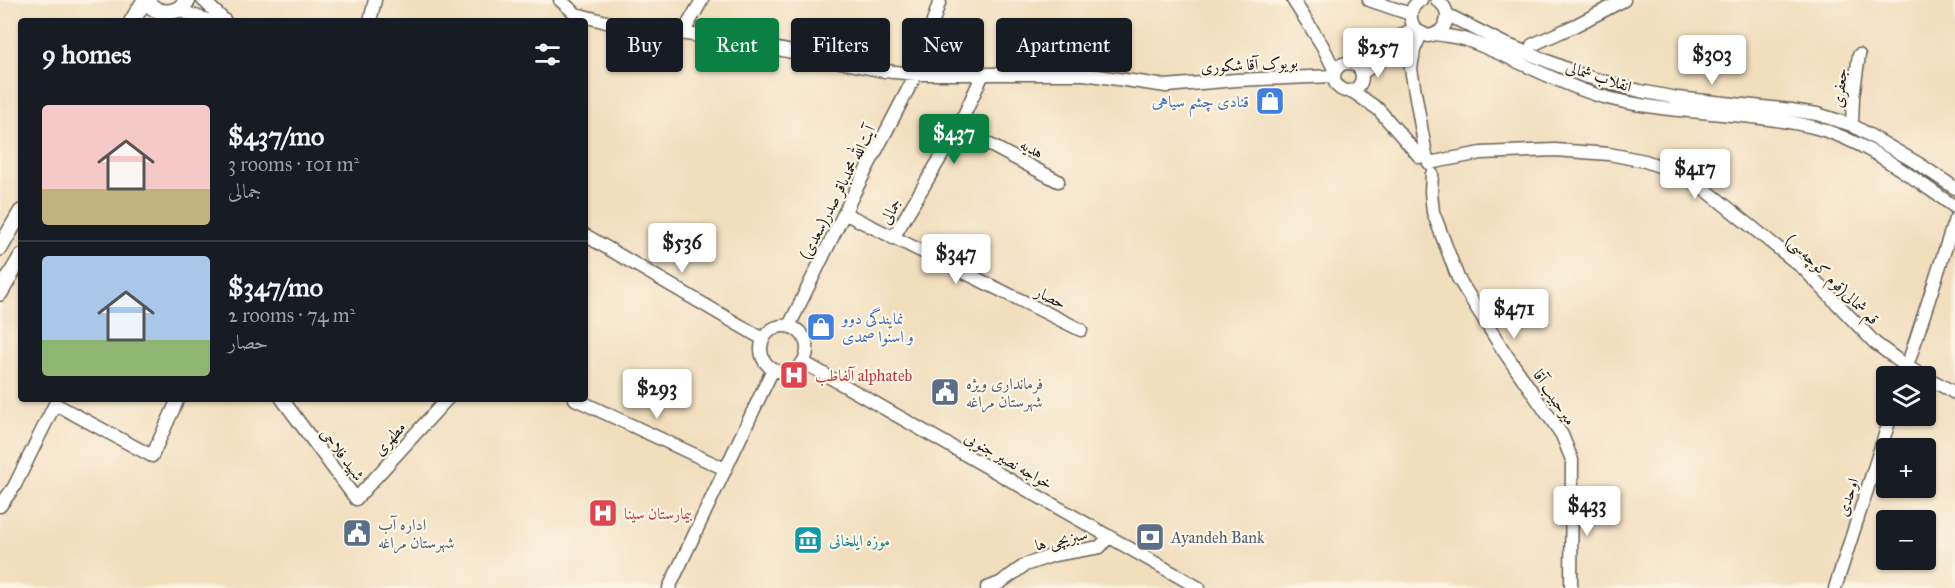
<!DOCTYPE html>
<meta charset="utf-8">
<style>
:root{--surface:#171b24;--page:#242831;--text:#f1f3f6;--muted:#9ea1a6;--line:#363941;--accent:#0b8043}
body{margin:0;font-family:"IM FELL Great Primer",Amiri,serif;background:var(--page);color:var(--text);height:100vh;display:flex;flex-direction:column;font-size:22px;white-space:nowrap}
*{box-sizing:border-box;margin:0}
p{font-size:20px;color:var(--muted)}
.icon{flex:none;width:33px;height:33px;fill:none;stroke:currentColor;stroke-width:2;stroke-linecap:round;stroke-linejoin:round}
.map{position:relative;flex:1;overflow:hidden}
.drawer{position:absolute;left:18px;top:18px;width:570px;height:384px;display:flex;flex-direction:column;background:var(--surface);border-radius:6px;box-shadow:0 2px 4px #0004}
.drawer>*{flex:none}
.top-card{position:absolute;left:606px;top:18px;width:570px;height:54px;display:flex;gap:12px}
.buttons{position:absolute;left:1876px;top:366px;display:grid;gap:12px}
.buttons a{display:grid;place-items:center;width:60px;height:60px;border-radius:6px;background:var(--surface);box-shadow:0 2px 4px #0004;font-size:30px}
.price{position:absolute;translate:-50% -51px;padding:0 14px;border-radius:6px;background:#fff;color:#222;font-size:20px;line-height:39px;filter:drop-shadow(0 2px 3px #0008)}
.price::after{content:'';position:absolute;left:50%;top:36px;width:18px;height:14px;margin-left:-9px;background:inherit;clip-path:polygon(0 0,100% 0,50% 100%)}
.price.active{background:var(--accent);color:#fff}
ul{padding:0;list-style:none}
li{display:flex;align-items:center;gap:18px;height:150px;padding:0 24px}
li+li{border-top:2px solid var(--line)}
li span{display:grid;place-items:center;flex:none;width:168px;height:120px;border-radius:6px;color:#555}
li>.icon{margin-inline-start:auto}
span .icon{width:72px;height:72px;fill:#fffc;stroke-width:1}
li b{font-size:26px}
h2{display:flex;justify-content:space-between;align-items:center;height:72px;padding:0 24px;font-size:26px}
.tag{padding:0 21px;border-radius:6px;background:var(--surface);box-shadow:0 2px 4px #0004;font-size:21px;line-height:54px}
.tag.active{background:var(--accent);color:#fff}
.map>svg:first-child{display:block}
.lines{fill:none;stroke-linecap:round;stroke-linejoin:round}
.minor-casing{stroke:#676054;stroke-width:15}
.major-casing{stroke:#676054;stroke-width:18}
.minor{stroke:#fff;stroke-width:12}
.major{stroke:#fff;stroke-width:15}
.labels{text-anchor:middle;stroke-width:4.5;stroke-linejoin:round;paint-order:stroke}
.street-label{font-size:16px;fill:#1c1c1c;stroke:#fcf5e5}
.shop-label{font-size:16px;fill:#366cbe;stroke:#fcf5e5;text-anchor:end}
.health-label{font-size:16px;fill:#be3a42;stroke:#fcf5e5;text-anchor:start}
.service-label{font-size:16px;fill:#4e5e75;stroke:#fcf5e5;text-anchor:start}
.culture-label{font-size:16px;fill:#0d838f;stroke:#fcf5e5;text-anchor:start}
</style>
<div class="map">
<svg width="1955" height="588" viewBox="0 0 1955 588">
<rect width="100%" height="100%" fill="#fcf5e5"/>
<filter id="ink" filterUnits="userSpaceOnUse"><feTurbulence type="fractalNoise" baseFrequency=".0167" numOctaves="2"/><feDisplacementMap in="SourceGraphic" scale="12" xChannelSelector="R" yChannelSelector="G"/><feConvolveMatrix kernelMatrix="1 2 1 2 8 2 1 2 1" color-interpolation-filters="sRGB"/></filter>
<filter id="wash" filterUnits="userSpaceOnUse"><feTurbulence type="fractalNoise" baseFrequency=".008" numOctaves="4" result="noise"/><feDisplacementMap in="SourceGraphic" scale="24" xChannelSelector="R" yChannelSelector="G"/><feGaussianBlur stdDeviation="1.35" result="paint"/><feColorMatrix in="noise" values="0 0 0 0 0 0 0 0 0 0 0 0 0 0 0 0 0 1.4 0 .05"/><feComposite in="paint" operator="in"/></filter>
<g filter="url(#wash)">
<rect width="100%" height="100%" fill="#f1debd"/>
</g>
<g filter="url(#ink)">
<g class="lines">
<!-- minor casing -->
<g class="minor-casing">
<path id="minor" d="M203,0L225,21
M560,0L576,14L614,24L744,42L884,71L916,74H1084L1166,86L1236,80L1334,76
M1293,0L1322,45L1335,71
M1369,0L1410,14
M1421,0C1409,7 1408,19 1416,30L1428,36C1448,33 1454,11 1437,0
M178,10L210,21
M1448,15L1503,43L1584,76L1640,91L1677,98L1791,110L1817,114L1852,125L1919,164L1955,188
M370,21L375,0
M683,33L702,0
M1421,34L1414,50L1411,69L1426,155
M1436,34C1446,36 1457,37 1467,40C1511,56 1552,81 1597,95C1667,116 1742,110 1813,127C1865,140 1911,177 1955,207
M1529,53L1532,45L1574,26L1624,0
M1334 77a14 14 0 1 1 28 0a14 14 0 1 1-28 0Z
M1357,66L1413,28
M1362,73L1421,34
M1352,91L1378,109L1420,157
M1852,125L1853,97L1859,55
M958,128L1058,181
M1429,163L1481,153L1555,150L1609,154L1645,161L1676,172L1701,186L1804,269L1875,343L1907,367L1925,376
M1432,174L1431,192L1433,212L1458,278L1503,350L1562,435L1572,460L1571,588
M844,213L1081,330
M585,235L763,339
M893,238L958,128L983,74
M789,326L853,195L916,74L940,0
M761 349a23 23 0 1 1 46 0a23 23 0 1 1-46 0Z
M803,362L1199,588
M1904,376L1955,219
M1926,377L1955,393
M282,399L356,499L447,399
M575,399L725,469
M0,506L14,487L55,404L152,456L178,399
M669,588L773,369
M987,588L1000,583L1025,565L1054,555L1100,547L1109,536
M1835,588L1891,416"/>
</g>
<!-- major casing -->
<g class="major-casing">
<path id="major" d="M146,0C157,16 176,16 188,0
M132,21L145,0
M0,248L21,212
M0,293L21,257"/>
</g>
<!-- minor -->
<use href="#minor" class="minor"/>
<!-- major -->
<use href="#major" class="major"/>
</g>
</g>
<!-- icons -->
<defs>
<g id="shop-square" transform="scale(1.5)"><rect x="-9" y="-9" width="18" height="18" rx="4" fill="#3f7fe0" stroke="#fcf5e5"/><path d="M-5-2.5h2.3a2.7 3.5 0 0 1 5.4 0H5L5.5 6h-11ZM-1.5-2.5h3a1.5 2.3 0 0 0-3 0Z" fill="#fff"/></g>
<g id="hospital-square" transform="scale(1.5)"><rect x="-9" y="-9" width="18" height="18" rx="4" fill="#e0444e" stroke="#fcf5e5"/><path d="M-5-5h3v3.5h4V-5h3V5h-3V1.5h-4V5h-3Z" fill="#fff"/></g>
<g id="civic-square" transform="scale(1.5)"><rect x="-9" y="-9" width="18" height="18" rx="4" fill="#5c6f8a" stroke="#fcf5e5"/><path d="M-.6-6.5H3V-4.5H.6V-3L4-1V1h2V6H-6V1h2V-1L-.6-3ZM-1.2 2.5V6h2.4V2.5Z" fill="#fff"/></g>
<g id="bank-square" transform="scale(1.5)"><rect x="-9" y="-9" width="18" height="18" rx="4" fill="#5c6f8a" stroke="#fcf5e5"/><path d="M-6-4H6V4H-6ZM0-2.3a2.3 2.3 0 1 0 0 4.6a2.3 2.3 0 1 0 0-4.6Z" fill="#fff"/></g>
<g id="museum-square" transform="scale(1.5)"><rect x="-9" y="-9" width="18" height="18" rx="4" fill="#0f9aa8" stroke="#fcf5e5"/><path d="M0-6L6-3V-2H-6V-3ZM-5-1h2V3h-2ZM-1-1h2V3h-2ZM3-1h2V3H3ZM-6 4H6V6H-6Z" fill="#fff"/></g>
</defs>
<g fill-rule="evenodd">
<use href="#shop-square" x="1270" y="101"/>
<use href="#shop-square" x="821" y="327"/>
<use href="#hospital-square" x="794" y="375"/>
<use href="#civic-square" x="945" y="392"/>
<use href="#hospital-square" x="603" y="513"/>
<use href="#civic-square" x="357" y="533"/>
<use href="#bank-square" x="1150" y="537"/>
<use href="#museum-square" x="808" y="540"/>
</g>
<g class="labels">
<!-- street labels -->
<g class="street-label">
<text transform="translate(1249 64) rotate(-3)" y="6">بویوک آقا شکوری</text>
<text transform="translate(1599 76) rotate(18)" y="6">انقلاب شمالی</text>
<text transform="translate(1839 88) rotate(-84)" y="6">جعفری</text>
<text transform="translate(1032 148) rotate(28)" y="6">هدیه</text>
<text transform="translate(837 192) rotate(-63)" y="6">آیت‌الله محمدباقر صدر(سعدی)</text>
<text transform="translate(890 211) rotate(-60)" y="6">جمالی</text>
<text transform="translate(1833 279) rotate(44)" y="6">قم شمالی(قوم کوچه‌سی)</text>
<text transform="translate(1051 297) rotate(26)" y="6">حصار</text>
<text transform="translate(1555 397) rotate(56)" y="6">میرحبیب آقا</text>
<text transform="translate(389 438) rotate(-48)" y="6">مطهری</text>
<text transform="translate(343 454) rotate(53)" y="6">شهید فلاحی</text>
<text transform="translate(1009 460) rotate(30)" y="6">خواجه نصیر جنوبی</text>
<text transform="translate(1847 497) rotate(-72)" y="6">اوحدی</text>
<text transform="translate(1061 539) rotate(-13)" y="6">سبزیچی ها</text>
</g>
<!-- shop labels -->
<g class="shop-label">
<text x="1249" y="107">قنادی چشم سیاهی</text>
<text x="842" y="324" text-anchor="start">نمایندگی دوو<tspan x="842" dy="18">و اسنوا صمدی</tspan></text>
</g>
<!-- health labels -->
<g class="health-label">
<text x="815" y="381">آلفاطب alphateb</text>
<text x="624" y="519">بیمارستان سینا</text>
</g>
<!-- service labels -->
<g class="service-label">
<text x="966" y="389">فرمانداری ویژه<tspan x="966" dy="18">شهرستان مراغه</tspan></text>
<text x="378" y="530">اداره آب<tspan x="378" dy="18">شهرستان مراغه</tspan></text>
<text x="1171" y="543">Ayandeh Bank</text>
</g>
<!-- culture labels -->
<g class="culture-label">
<text x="829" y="546">موزه ایلخانی</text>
</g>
</g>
</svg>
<div class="buttons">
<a><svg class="icon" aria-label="layers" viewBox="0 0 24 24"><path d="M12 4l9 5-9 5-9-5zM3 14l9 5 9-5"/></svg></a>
<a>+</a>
<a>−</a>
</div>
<b class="price" style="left:1378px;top:79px">$257</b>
<b class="price" style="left:1712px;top:86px">$303</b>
<b class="price active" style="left:954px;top:165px">$437</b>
<b class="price" style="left:1695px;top:200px">$417</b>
<b class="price" style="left:682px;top:274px">$536</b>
<b class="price" style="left:956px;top:285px">$347</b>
<b class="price" style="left:1514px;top:340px">$471</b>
<b class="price" style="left:657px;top:420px">$293</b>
<b class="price" style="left:1587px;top:537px">$433</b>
<div class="top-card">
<a class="tag">Buy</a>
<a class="tag active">Rent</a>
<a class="tag">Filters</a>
<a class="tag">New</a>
<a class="tag">Apartment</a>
</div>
<section class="drawer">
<h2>9 homes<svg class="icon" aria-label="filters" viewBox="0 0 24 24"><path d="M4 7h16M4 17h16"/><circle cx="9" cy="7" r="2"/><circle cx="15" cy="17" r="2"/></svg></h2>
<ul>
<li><span style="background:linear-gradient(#f6c9c9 70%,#c2b280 0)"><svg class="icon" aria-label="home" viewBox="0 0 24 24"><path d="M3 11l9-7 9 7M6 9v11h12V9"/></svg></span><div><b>$437/mo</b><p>3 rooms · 101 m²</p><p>جمالی</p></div></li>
<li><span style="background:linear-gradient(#a9c7e8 70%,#8fb573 0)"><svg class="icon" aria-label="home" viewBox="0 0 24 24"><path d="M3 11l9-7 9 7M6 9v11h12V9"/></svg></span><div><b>$347/mo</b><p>2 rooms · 74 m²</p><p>حصار</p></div></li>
</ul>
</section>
</div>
